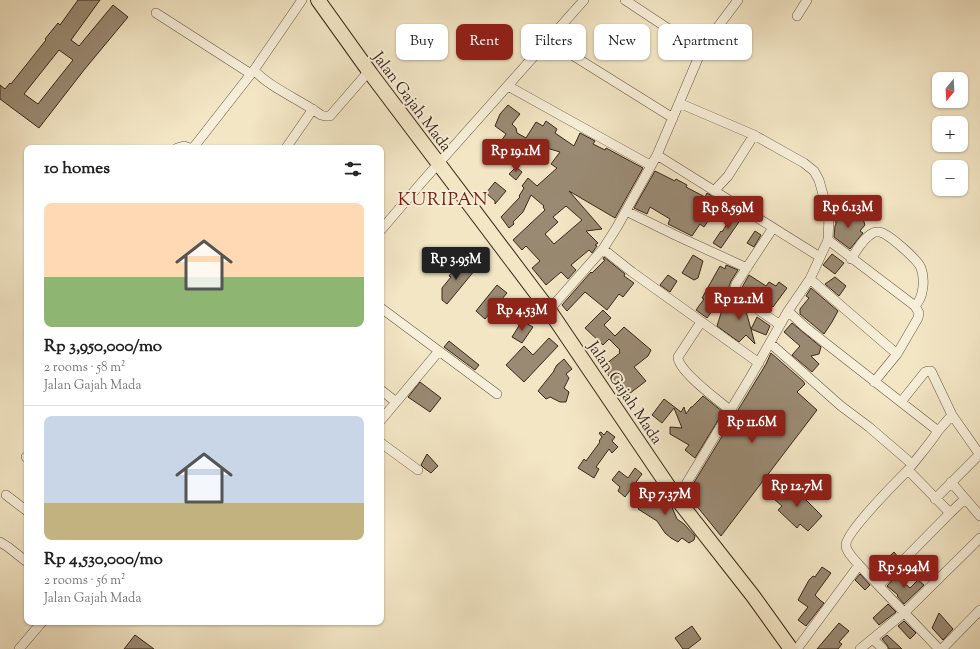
<!DOCTYPE html>
<meta charset="utf-8">
<style>
:root{--surface:#fff;--page:#f2f2f2;--text:#222;--muted:#767676;--line:#e0e0e0;--accent:#8f2418}
body{margin:0;font-family:"Sorts Mill Goudy",serif;background:var(--page);color:var(--text);height:100vh;display:flex;flex-direction:column;font-size:15px;white-space:nowrap}
*{box-sizing:border-box;margin:0}
p{font-size:13px;color:var(--muted)}
.icon{flex:none;width:22px;height:22px;fill:none;stroke:currentColor;stroke-width:2;stroke-linecap:round;stroke-linejoin:round}
.map{position:relative;flex:1;overflow:hidden}
.side{position:absolute;left:24px;top:145px;width:360px;height:480px;display:flex;flex-direction:column;background:var(--surface);border-radius:8px;box-shadow:0 1px 3px #0004}
.side>*{flex:none}
.guide{position:absolute;left:396px;top:24px;width:380px;height:36px;display:flex;gap:8px}
.needle{width:26px;rotate:198deg}
.buttons{position:absolute;left:932px;top:72px;display:grid;gap:8px}
.buttons a{display:grid;place-items:center;width:36px;height:36px;border-radius:8px;background:var(--surface);box-shadow:0 1px 3px #0004;font-size:20px}
.price{position:absolute;translate:-50% -34px;padding:0 9px;border-radius:4px;background:var(--accent);color:#fff;font-size:13px;line-height:26px;filter:drop-shadow(0 1px 2px #0008)}
.price::after{content:'';position:absolute;left:50%;top:24px;width:12px;height:9px;margin-left:-6px;background:inherit;clip-path:polygon(0 0,100% 0,50% 100%)}
.price.on{background:#222;color:#fff}
ul{padding:0;list-style:none}
li{display:grid;align-content:center;gap:8px;height:212px;padding:0 20px}
li+li{border-top:1px solid var(--line)}
li span{display:grid;place-items:center;height:124px;border-radius:8px;color:#555}
li>.icon{margin-inline-start:auto}
span .icon{width:72px;height:72px;fill:#fffc;stroke-width:1}
li b{font-size:17px}
h2{display:flex;justify-content:space-between;align-items:center;height:48px;padding:0 20px;font-size:17px}
.chip{padding:0 14px;border-radius:8px;background:var(--surface);box-shadow:0 1px 3px #0004;font-size:14px;line-height:36px}
.chip.on{background:var(--accent);color:#fff}
.map>svg:first-child{display:block}
.building{fill:#9a8a73;stroke:#39271b;fill-rule:evenodd}
.lines{fill:none;stroke-linecap:round;stroke-linejoin:round}
.minor-casing{stroke:#685746;stroke-width:10}
.primary-casing{stroke:#39271b;stroke-width:16}
.minor{stroke:#f7efd9;stroke-width:9}
.primary{stroke:#f3e6c5;stroke-width:14}
.labels{text-anchor:middle;stroke-width:4;stroke-linejoin:round;paint-order:stroke}
.street-label{font-size:16px;fill:#39271b;stroke:#f7efd9}
.quarter-label{font-size:18px;letter-spacing:1px;fill:#7a1f14;stroke:#f7efd9}
</style>
<div class="map">
<svg width="980" height="649" viewBox="0 0 980 649">
<rect width="100%" height="100%" fill="#f3e6c5"/>
<filter id="stains"><feTurbulence type="fractalNoise" baseFrequency=".005" numOctaves="4"/><feColorMatrix values="0 0 0 0 .2 0 0 0 0 .09 0 0 0 0 .02 0 0 0 .5 -.17"/></filter>
<radialGradient id="worn" r=".72"><stop offset=".6" stop-color="#630" stop-opacity="0"/><stop offset="1" stop-color="#630" stop-opacity=".3"/></radialGradient>
<!-- building -->
<path class="building" d="M78,0H100L71,40L79,46L113,5L128,17L84,70L39,128L0,99V85L5,89L10,83L11,84L46,40L45,39L58,23L60,25ZM59,50L73,60L38,104L24,94Z
M508,105L520,114L512,124L516,128L517,133L526,138L536,122L543,126L546,121L557,129L555,133L574,146L580,133L595,141L593,144L605,150L606,148L643,168L615,218L569,191L602,229L586,231L598,243L595,245L597,246L592,253L589,250L571,265L576,270L568,279L561,272L546,285L532,268L540,261L526,246L522,250L513,240L545,210L543,207L544,206L531,195L523,212L513,222L514,224L509,228L501,217L520,197L519,196L524,188L522,186L528,178L537,186L557,168L551,164L560,152L540,146L538,148L531,144L524,155L521,153L514,163L495,150L506,134L495,126L500,114ZM566,206L582,220L554,244L545,234L558,222L553,217Z
M516,167L522,172L516,180L509,174Z
M655,171L675,181L676,179L687,185L686,187L705,197L707,193L721,202L704,227L700,224L692,236L668,224L670,219L650,207L647,214L634,208Z
M495,182L506,191L495,204V201L486,193Z
M836,209L852,220V218L857,221L858,218L863,219L865,225L860,231L863,233L850,249L834,237L835,226L836,224L835,213Z
M735,211L743,216L721,248L713,243L721,231L722,232Z
M755,231L761,235L754,247L747,243Z
M832,254L844,263L835,274L823,265Z
M693,255L703,261L698,278L694,280L682,273Z
M604,257L625,274L624,276L634,283L623,297L619,294L607,310L585,292L567,311L562,305L591,272L592,273L605,260L603,259Z
M461,260L475,270L447,304L442,300V288L451,277L449,276Z
M726,265L738,270L731,281L728,289L707,318L696,310L704,299L702,298L720,266L725,269Z
M668,275L677,281L670,292L660,285Z
M749,275L766,286L769,282L776,286L779,282L787,288L773,307L752,291L750,295L741,289Z
M835,277L846,286L839,296L825,284Z
M497,285L507,293L485,319L476,311Z
M811,288L838,311L832,322L824,334L800,314V309L809,298L806,296Z
M728,291L732,299L745,308L751,329L757,317L770,326L766,335L751,329L755,344L746,335L739,342L717,326Z
M603,310L611,318L604,325L615,336L624,327L651,350L648,356L634,367L646,381L625,397L602,367L620,353L619,351L620,350L609,339L603,345L585,328Z
M522,321L533,327L522,343L512,337Z
M792,323L821,347L819,354L811,356L819,364L812,372L792,355L800,346L784,332Z
M549,338L558,346L524,382L506,365L524,346L533,355Z
M449,341L479,365L475,370L444,347Z
M771,353L803,381L805,384L797,392L817,410L721,536L687,494L766,364Z
M564,359L572,369L566,374L569,378L564,388L569,392L566,402H560L550,397L546,399L538,391L554,371V370L557,365Z
M420,382L441,398L430,412L408,397Z
M703,396L723,412L695,458L685,450L689,445L670,434V427L682,428L674,408L662,423L652,415L664,399L681,412L684,407L686,414L691,407H692Z
M607,431L615,437L612,441L618,447L612,453L609,449L596,467L599,469L594,478L578,468L584,459L586,461L600,442L599,441L602,437L599,433L601,432L604,435Z
M427,454L438,466L431,473L424,468L421,465Z
M635,468L642,474L625,497L618,491L620,487L612,480L619,471L628,478Z
M789,483L822,516L808,531L800,524L797,528L778,510L782,506L774,499Z
M657,486L665,496L666,505H671L677,519L684,524L695,536L694,540L689,543L682,538L678,542L671,538L665,533L657,521L638,509L652,488L654,489Z
M894,552L898,557L882,574L877,568Z
M822,567L831,573L815,595L821,601L824,603L806,626L798,620L808,607L798,600L809,580L813,576L815,577Z
M860,574L870,585L865,590L855,580Z
M896,576L910,588L918,580L924,585L904,604L897,596L898,595L887,586Z
M888,604L896,612L879,625L873,618Z
M939,613L953,629L943,640L932,628Z
M904,621L916,633L910,639L898,626Z
M839,623L849,631L839,642L842,644L838,649H817Z
M692,626L701,639L688,649H683L675,638Z
M135,635L154,649H124Z
M887,635L902,649H889L887,645L882,639Z"/>
<g class="lines">
<!-- minor casing -->
<g class="minor-casing">
<path id="minor" d="M625,0L702,51
M156,13L251,74
M797,16L807,0
M548,40L673,118
M254,70C270,88 301,100 321,115L325,116H330L369,71
M508,86L650,165
M177,148L184,146L190,148
M193,148L254,70L302,0
M286,148L313,109
M657,155L820,257
M714,191L728,176L754,135
M626,211L675,235L747,268
M773,228L736,284L734,291L736,294L780,325
M381,230L422,182L584,0
M828,240L915,306L919,313L918,318L897,354L874,382
M603,249L632,272L759,363
M851,259C857,250 863,238 873,233C874,232 878,232 879,232C888,233 918,260 921,268C925,279 924,297 915,306
M810,279L897,354
M381,308L497,394
M549,310L603,249L617,227L657,155L699,56L711,36L738,0
M788,311L805,327L938,431C929,445 918,457 908,470C897,481 845,533 846,545C846,552 854,559 859,565L939,649
M701,322L678,357C678,371 719,401 730,410
M770,343L841,406L869,427L912,464
M381,390L396,402
M901,402L925,372L928,371H931L952,415L980,455
M381,420L439,351
M938,431L952,415
M381,443L418,470
M26,457L27,458
M951,482L980,516
M6,495L27,511
M677,499L751,376L788,311L810,279L828,240L829,216L819,180L814,171L804,163L754,135L679,103
M935,499L980,454
M950,513L965,499
M0,542L8,547L27,562
M879,585L950,513L908,470
M873,639L883,649
M19,649L42,622
M797,649L859,565
M860,649L905,612L980,538
M942,649L980,610"/>
</g>
<!-- primary casing -->
<g class="primary-casing">
<path id="primary" d="M318,0L371,74L549,310L677,499L753,596L791,649"/>
</g>
<!-- minor -->
<use href="#minor" class="minor"/>
<!-- primary -->
<use href="#primary" class="primary"/>
</g>
<g class="labels">
<!-- street labels -->
<g class="street-label">
<text transform="translate(413 101) rotate(53)" y="6">Jalan Gajah Mada</text>
<text transform="translate(626 392) rotate(56)" y="6">Jalan Gajah Mada</text>
</g>
<!-- quarter labels -->
<g class="quarter-label">
<text x="443" y="205">KURIPAN</text>
</g>
</g>
<rect width="100%" height="100%" filter="url(#stains)"/>
<rect width="100%" height="100%" fill="url(#worn)"/>
</svg>
<div class="buttons">
<a><svg class="needle" viewBox="-14 -14 28 28"><path d="M0-13l5 13h-10z" fill="#e53935"/><path d="M0 13l5-13h-10z" fill="#767676"/></svg></a>
<a>+</a>
<a>−</a>
</div>
<b class="price" style="left:516px;top:173px">Rp 19.1M</b>
<b class="price" style="left:848px;top:229px">Rp 6.13M</b>
<b class="price" style="left:728px;top:230px">Rp 8.59M</b>
<b class="price on" style="left:456px;top:281px">Rp 3.95M</b>
<b class="price" style="left:739px;top:321px">Rp 12.1M</b>
<b class="price" style="left:522px;top:332px">Rp 4.53M</b>
<b class="price" style="left:752px;top:444px">Rp 11.6M</b>
<b class="price" style="left:797px;top:508px">Rp 12.7M</b>
<b class="price" style="left:665px;top:516px">Rp 7.37M</b>
<b class="price" style="left:904px;top:589px">Rp 5.94M</b>
<div class="guide">
<a class="chip">Buy</a>
<a class="chip on">Rent</a>
<a class="chip">Filters</a>
<a class="chip">New</a>
<a class="chip">Apartment</a>
</div>
<section class="side">
<h2>10 homes<svg class="icon" aria-label="filters" viewBox="0 0 24 24"><path d="M4 7h16M4 17h16"/><circle cx="9" cy="7" r="2"/><circle cx="15" cy="17" r="2"/></svg></h2>
<ul>
<li><span style="background:linear-gradient(#ffd9b3 60%,#8fb573 0)"><svg class="icon" aria-label="home" viewBox="0 0 24 24"><path d="M3 11l9-7 9 7M6 9v11h12V9"/></svg></span><div><b>Rp 3,950,000/mo</b><p>2 rooms · 58 m²</p><p>Jalan Gajah Mada</p></div></li>
<li><span style="background:linear-gradient(#c9d6e8 70%,#c2b280 0)"><svg class="icon" aria-label="home" viewBox="0 0 24 24"><path d="M3 11l9-7 9 7M6 9v11h12V9"/></svg></span><div><b>Rp 4,530,000/mo</b><p>2 rooms · 56 m²</p><p>Jalan Gajah Mada</p></div></li>
</ul>
</section>
</div>
